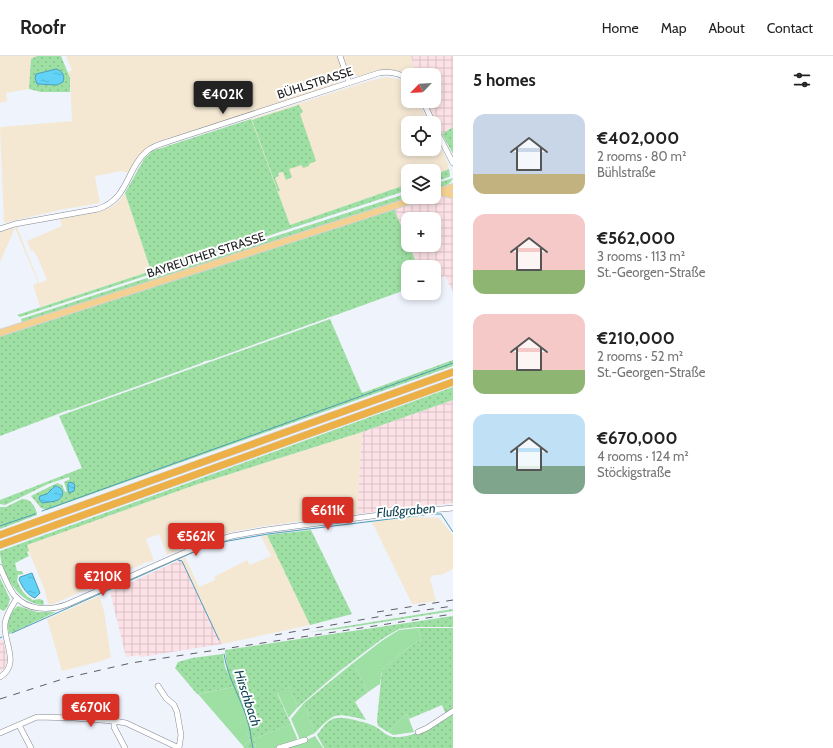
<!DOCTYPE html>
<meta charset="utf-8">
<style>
:root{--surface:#fff;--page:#f6f6f6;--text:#222;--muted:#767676;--line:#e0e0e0;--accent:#d93025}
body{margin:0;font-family:Cabin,sans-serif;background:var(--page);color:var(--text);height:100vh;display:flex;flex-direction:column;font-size:15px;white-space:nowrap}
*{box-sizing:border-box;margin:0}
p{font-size:13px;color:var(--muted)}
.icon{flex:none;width:22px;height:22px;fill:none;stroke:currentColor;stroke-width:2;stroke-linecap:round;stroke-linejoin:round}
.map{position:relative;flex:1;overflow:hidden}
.details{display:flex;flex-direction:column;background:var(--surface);width:380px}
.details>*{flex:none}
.needle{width:26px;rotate:245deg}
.buttons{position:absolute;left:401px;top:12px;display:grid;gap:8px}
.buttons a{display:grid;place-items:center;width:40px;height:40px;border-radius:8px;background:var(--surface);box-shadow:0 2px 6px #0003;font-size:20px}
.price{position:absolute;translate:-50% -34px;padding:0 9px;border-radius:4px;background:var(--accent);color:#fff;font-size:13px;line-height:26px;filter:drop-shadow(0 1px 2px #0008)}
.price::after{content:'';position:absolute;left:50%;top:24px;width:12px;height:9px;margin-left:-6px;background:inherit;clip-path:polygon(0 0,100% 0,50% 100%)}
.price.active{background:#222;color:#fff}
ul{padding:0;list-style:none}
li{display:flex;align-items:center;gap:12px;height:100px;padding:0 20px}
li span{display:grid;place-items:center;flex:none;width:112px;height:80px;border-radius:12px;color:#555}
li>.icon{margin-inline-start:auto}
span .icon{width:48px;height:48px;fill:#fffc;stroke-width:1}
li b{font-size:17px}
h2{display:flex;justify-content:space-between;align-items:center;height:48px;padding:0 20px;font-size:17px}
header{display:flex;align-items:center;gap:24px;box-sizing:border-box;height:56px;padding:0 20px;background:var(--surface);border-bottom:1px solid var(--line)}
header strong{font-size:19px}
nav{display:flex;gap:22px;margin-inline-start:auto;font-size:14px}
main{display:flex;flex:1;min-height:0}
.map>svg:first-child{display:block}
.commercial{fill:#f4e8d3}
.industrial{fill:url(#industrial-grid)}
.grass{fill:url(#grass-dots);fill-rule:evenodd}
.garden{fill:#9edfa3}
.water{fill:url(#water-ripples);stroke:#4e9eb7}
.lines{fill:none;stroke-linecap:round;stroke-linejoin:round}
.stream{stroke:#4e9eb7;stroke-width:1}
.minor-casing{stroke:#848890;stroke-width:6}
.major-casing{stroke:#d2d3d3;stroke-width:8}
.highway-casing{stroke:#d2d3d3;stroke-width:8}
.minor{stroke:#fff;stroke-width:5}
.major{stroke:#f4d091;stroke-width:6}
.highway{stroke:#edb047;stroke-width:7}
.rail{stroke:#5c5e63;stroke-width:1;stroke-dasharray:7 7;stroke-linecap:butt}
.labels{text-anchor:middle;stroke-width:4;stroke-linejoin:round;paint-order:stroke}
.street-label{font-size:12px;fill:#202124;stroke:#fff}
.water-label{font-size:13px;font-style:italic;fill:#0e4150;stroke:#fff}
</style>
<header>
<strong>Roofr</strong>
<nav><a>Home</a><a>Map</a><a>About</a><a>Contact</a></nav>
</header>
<main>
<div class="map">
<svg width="453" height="692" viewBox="0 0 453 692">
<defs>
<pattern id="industrial-grid" width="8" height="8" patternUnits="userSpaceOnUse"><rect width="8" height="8" fill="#fce1e6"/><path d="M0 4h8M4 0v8" fill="none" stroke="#d8c1c5"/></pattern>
<pattern id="grass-dots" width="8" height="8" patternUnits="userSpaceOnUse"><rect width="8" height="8" fill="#9edfa3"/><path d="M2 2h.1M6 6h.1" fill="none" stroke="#88bf8c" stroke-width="1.8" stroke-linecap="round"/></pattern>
<pattern id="water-ripples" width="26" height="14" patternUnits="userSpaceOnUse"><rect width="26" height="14" fill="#62d3f6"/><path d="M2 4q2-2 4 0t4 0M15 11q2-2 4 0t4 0" fill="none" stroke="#55b5d3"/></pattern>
</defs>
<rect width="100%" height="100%" fill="#eff3fc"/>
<!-- commercial -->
<path class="commercial" d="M0,0H37L31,3L29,33L6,37L7,45L0,47Z
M66,0H337L344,19L343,23L340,26L328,31L171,82L170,81L152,88L138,100L128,117L122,115L95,120L100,147L59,154L4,167L0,72L1,71L72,65L70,22L68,16L72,14Z
M343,0H411L416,19L408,20L399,15L386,14L362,20H355L350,17Z
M386,21L398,23L408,29V45H419L428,67H408V93H434V81L446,102L449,113L434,119V115H408V128L290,169L251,63L369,25Z
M125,137L151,215L40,251L33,229L38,227L15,172L0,206V176L17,171L39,227L47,224L36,198H35L33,194L31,195L27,185L62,170L60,163L99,156L111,151L118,146Z
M362,376L357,458L264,470L231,476L202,485L167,499L159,478L146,483L154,505L147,506L51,549L48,547L44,532L26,489L195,429Z
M413,461L439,462L453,479V513L441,519H434L430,522L436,545L412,548L372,466Z
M267,479L310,569L222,588L182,503L185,501L199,531L215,524L214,521L247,504L250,509L271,500L261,480Z
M99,540L104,555L111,601L102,605L62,615L47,563Z"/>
<!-- industrial -->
<path class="industrial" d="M411,0H453V71L442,78L426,45H434V19H416Z
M446,140L453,141V236L445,220L434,223V211H418L409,189H434V163H408V187L394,153Z
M453,344V447L357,458L362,376Z
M182,503L222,588L141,601L140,599L126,601L110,536Z
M3,584L7,603L5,611L0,616V585Z"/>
<!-- grass -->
<path class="grass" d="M37,0H61L70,22V36H41L29,33L31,3ZM42,17H62L64,23L63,26L57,29H41L36,18Z
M299,49L303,56L300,58L316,105L309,108V110L303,112L302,109L289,113L292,121L286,124L283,116L278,117L279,120L275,122L280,135H278L252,64Z
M251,63L290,169L408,128V134L20,261L17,259L151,215L125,137L144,103L152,95Z
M453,71V98L442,78Z
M449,113L450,120L449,121L434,126V119Z
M453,122C450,130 441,131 434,133V128Z
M408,137V141H410L22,267L21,263Z
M394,153L418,211H408V233L211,304L205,305L199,308L71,354H68L58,358L0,380V279Z
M330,263L362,337L453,304V310L47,454L41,452L31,440L57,427L62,429L65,436L67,435L64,426L70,423L69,421L48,428L5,449L0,448V444L82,412L59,360ZM55,430H58L62,440C57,446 51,445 43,447L39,443L40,440L47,438Z
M453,331V344L362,376L195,429L27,489L29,495L27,496L29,500L15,507L17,515H22L23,518L18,519L17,524C20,533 25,540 33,544L39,543L43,544L44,549C19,549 0,516 0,495Z
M22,443C31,443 34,449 37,457V459L0,473V451H6Z
M311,474L352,558L310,569L267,479Z
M0,522L10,543L8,550L4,555L0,553Z
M18,550L37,556H56L9,578C6,568 9,556 18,550Z
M453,553V555L339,573L310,576Z
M453,560V571H417L399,573L382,583L341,614L298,651L289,631L277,637L291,668L254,683L256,692H244L243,690L250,684L247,677L234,631L197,638L175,612L178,606L192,602L223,598L225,611L230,622L227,614L225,594Z
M417,572H453V654L446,659L442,649L409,663L407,658L388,676L378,670L377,664L382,614L405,594L422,583Z
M353,607L368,636L355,646L366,664C337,658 336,654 315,677L304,647Z
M453,656V692H324L317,679C330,661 333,659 355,664C362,666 369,667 376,671C381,674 388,681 394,681C416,682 435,667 453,656Z"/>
<!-- garden -->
<path class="garden" d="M417,572L422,583L405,594L382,614L380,628L368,636L353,607L383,584L399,574Z
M234,631L251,671L247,677L250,684L243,690L198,638Z
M289,631L298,651L290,660L289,662L277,636Z
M304,647L315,677L300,684L291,663Z
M407,658L414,676L393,679L388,676Z
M291,668L297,682L296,685L275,692H256L254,683Z
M315,680L323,692H282L305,685Z"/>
<!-- water -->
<path class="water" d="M56,13C63,15 65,20 63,26L57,29L37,28L35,22L36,18Z
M69,426L73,427L75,429L74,435L69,437C68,433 67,429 69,426Z
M55,430C63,431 66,439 58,444C54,446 47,446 42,447L39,443L40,440L47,438Z
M32,517L40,537L35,542C27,539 22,531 19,523L20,521Z"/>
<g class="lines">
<!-- stream -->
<path class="stream" d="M42,455L453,307
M0,470L35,458
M178,504L182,505L219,584
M12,577L205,491L228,485L268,478L431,458H441L453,476
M0,582L2,581
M224,598C228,624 243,645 249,670C251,677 251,685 253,692"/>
<!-- minor casing -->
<g class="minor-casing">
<path id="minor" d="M340,0L349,26
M423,45L433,67
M434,70L453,107
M0,173L15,168L98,153C129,143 126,113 147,95C154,89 164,87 173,84L379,17C389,15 399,17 408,23
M0,511C4,520 8,531 14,539C27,555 50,555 68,548L204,488L232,480L266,474L387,458L453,452
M0,621C21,608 3,586 5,568C6,558 12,550 17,542
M158,630L166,642L174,649L177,656L181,679L179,692
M114,665V671L125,692
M19,669L31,692
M418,676L427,672L453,655
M0,677L37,661L74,662L114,665L126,667L179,692
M279,692L305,684"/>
</g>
<!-- major casing -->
<g class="major-casing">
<path id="major" d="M440,136L453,139
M434,137L453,131
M0,277L422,141"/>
</g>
<!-- highway casing -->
<g class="highway-casing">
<path id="highway" d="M0,479L453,316
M0,489L453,326"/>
</g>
<!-- minor -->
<use href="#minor" class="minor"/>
<!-- major -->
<use href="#major" class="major"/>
<!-- highway -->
<use href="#highway" class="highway"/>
<!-- rail -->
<path class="rail" d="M377,556L453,544
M275,579L377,561L453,550
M0,643L66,622L131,607L453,558"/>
</g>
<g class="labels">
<!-- street labels -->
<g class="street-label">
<text transform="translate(315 27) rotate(-18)" y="4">BÜHLSTRASSE</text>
<text transform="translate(206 199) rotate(-18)" y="4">BAYREUTHER STRASSE</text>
</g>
<!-- water labels -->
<g class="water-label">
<text transform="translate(406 454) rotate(-5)" y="5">Flußgraben</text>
<text transform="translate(248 642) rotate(72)" y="5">Hirschbach</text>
</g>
</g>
</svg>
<div class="buttons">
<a><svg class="needle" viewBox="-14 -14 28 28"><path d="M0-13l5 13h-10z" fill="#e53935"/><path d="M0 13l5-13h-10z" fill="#767676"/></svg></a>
<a><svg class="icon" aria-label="locate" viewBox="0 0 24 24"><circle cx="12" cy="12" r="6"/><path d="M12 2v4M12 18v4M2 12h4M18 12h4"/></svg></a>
<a><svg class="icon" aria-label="layers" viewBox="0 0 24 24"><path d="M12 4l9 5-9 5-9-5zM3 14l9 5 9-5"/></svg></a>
<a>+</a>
<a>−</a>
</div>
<b class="price active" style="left:223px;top:59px">€402K</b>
<b class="price" style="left:328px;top:475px">€611K</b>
<b class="price" style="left:196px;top:501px">€562K</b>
<b class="price" style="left:103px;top:541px">€210K</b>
<b class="price" style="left:91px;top:672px">€670K</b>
</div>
<section class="details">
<h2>5 homes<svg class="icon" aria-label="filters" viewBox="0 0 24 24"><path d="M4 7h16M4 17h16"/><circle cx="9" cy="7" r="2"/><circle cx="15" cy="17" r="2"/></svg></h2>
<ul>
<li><span style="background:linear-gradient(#c9d6e8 75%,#c2b280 0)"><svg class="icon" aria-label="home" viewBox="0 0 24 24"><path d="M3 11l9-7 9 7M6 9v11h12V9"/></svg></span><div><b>€402,000</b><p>2 rooms · 80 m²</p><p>Bühlstraße</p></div></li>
<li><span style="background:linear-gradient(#f6c9c9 70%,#8fb573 0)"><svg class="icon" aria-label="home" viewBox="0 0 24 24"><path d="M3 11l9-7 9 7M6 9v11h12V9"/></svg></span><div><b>€562,000</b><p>3 rooms · 113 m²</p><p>St.-Georgen-Straße</p></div></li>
<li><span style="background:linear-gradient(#f6c9c9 70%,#8fb573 0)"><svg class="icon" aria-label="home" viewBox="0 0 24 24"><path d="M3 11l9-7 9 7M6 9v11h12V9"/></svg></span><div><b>€210,000</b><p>2 rooms · 52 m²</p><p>St.-Georgen-Straße</p></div></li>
<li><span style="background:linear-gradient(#bfe0f5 65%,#7fa58c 0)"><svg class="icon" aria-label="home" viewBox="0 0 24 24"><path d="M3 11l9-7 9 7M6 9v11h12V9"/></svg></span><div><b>€670,000</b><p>4 rooms · 124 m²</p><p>Stöckigstraße</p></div></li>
</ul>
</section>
</main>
